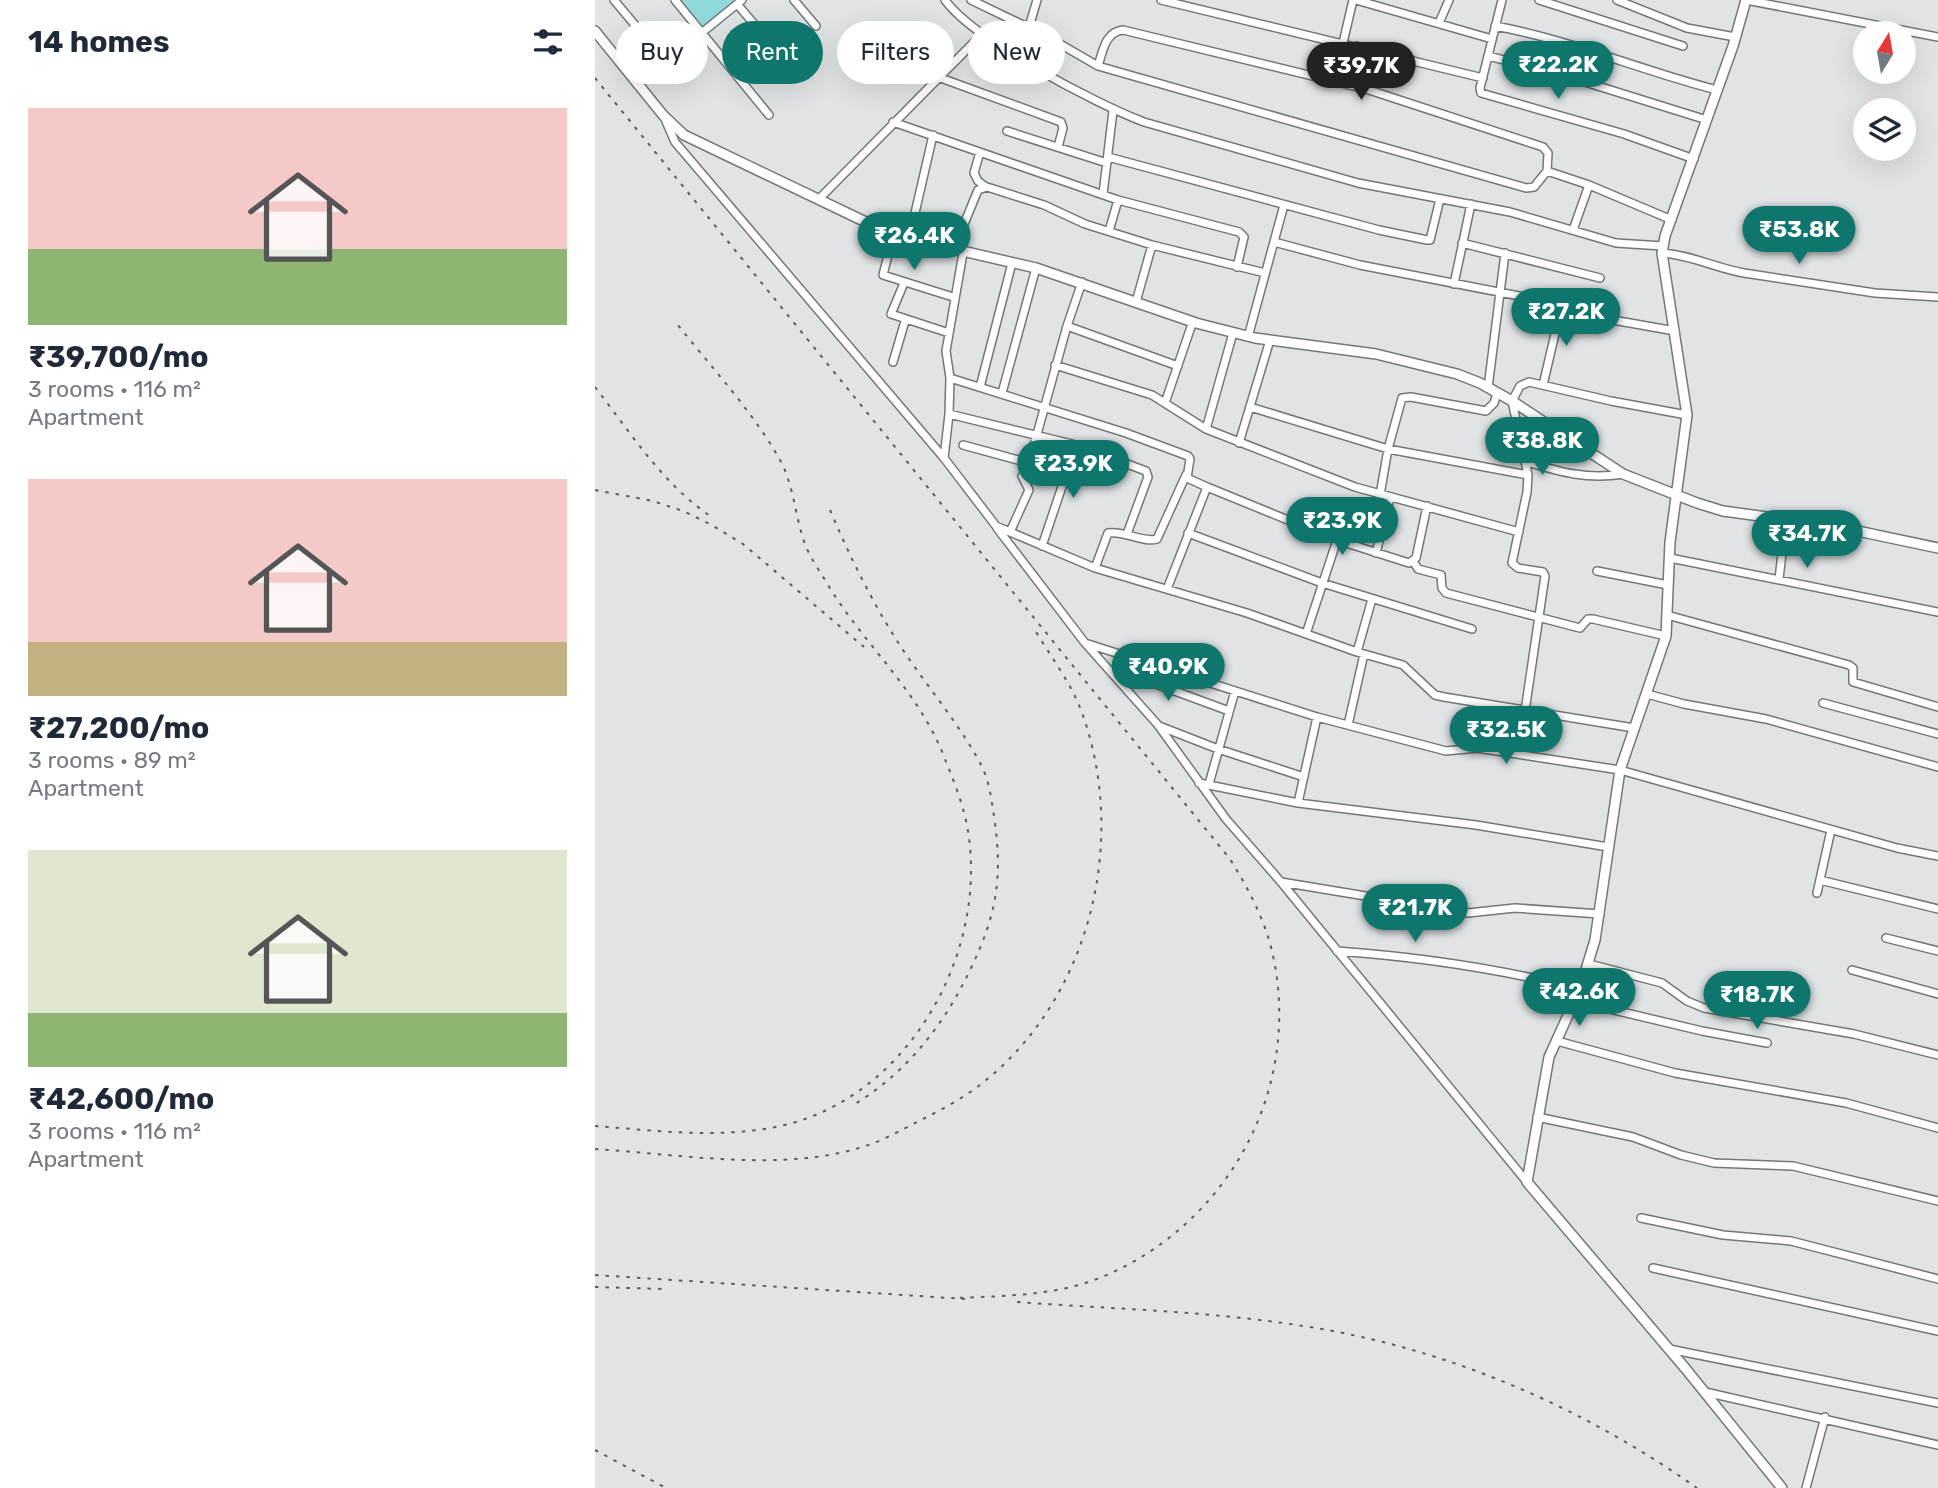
<!DOCTYPE html>
<meta charset="utf-8">
<style>
:root{--surface:#fff;--page:#f6f6f7;--text:#1f2937;--muted:#747a83;--accent:#0f766e}
body{margin:0;font-family:Rubik,sans-serif;background:var(--page);color:var(--text);height:100vh;display:flex;flex-direction:column;font-size:26px;white-space:nowrap}
*{box-sizing:border-box;margin:0}
p{font-size:23px;color:var(--muted)}
.icon{flex:none;width:38px;height:38px;fill:none;stroke:currentColor;stroke-width:2;stroke-linecap:round;stroke-linejoin:round}
.map{position:relative;flex:1;overflow:hidden}
.sheet{display:flex;flex-direction:column;background:var(--surface);width:595px}
.sheet>*{flex:none}
.banner{position:absolute;left:21px;top:21px;width:665px;height:63px;display:flex;gap:14px}
.needle{width:46px;rotate:11deg}
.controls{position:absolute;left:1258px;top:21px;display:grid;gap:14px}
.controls a{display:grid;place-items:center;width:63px;height:63px;border-radius:50%;background:var(--surface);box-shadow:0 7px 28px #0002;font-size:35px}
.price{position:absolute;translate:-50% -60px;padding:0 16px;border-radius:24px;background:var(--accent);color:#fff;font-size:23px;line-height:46px;filter:drop-shadow(0 2px 4px #0008)}
.price::after{content:'';position:absolute;left:50%;top:42px;width:21px;height:16px;margin-left:-10px;background:inherit;clip-path:polygon(0 0,100% 0,50% 100%)}
.price.on{background:#222;color:#fff}
ul{padding:0;list-style:none}
li{display:grid;align-content:center;gap:14px;height:371px;padding:0 28px}
li span{display:grid;place-items:center;height:217px;border-radius:0px;color:#555}
li>.icon{margin-inline-start:auto}
span .icon{width:126px;height:126px;fill:#fffc;stroke-width:1}
li b{font-size:30px}
h2{display:flex;justify-content:space-between;align-items:center;height:84px;padding:0 28px;font-size:30px}
.pill{padding:0 24px;border-radius:32px;background:var(--surface);box-shadow:0 7px 28px #0002;font-size:24px;line-height:63px}
.pill.on{background:var(--accent);color:#fff}
main{display:flex;flex:1;min-height:0}
.map>svg:first-child{display:block}
.green{fill:#90dadb}
.lines{fill:none;stroke-linecap:round;stroke-linejoin:round}
.minor-casing{stroke:#737777;stroke-width:10}
.tertiary-casing{stroke:#737777;stroke-width:12}
.minor{stroke:#fff;stroke-width:7}
.tertiary{stroke:#fff;stroke-width:9}
.rail{stroke:#5b5e5e;stroke-width:2;stroke-dasharray:3.5 7;stroke-linecap:butt}
</style>
<main>
<section class="sheet">
<h2>14 homes<svg class="icon" aria-label="filters" viewBox="0 0 24 24"><path d="M4 7h16M4 17h16"/><circle cx="9" cy="7" r="2"/><circle cx="15" cy="17" r="2"/></svg></h2>
<ul>
<li><span style="background:linear-gradient(#f6c9c9 65%,#8fb573 0)"><svg class="icon" aria-label="home" viewBox="0 0 24 24"><path d="M3 11l9-7 9 7M6 9v11h12V9"/></svg></span><div><b>₹39,700/mo</b><p>3 rooms · 116 m²</p><p>Apartment</p></div></li>
<li><span style="background:linear-gradient(#f6c9c9 75%,#c2b280 0)"><svg class="icon" aria-label="home" viewBox="0 0 24 24"><path d="M3 11l9-7 9 7M6 9v11h12V9"/></svg></span><div><b>₹27,200/mo</b><p>3 rooms · 89 m²</p><p>Apartment</p></div></li>
<li><span style="background:linear-gradient(#dfe7d0 75%,#8fb573 0)"><svg class="icon" aria-label="home" viewBox="0 0 24 24"><path d="M3 11l9-7 9 7M6 9v11h12V9"/></svg></span><div><b>₹42,600/mo</b><p>3 rooms · 116 m²</p><p>Apartment</p></div></li>
</ul>
</section>
<div class="map">
<svg width="1343" height="1488" viewBox="0 0 1343 1488">
<rect width="100%" height="100%" fill="#e0e4e4"/>
<!-- green -->
<path class="green" d="M86,0H139L108,26Z"/>
<g class="lines">
<!-- minor casing -->
<g class="minor-casing">
<path id="minor" d="M19,0L71,62
M80,0L174,115
M199,0L221,26
M350,0C379,40 501,104 549,122L763,183L915,212L1021,243L1068,246
M376,0L453,37L503,66L931,188L939,187L952,171
M566,0L888,78
M761,0L897,39
M907,0L885,88L886,93L1029,134L1099,159
M944,0L1088,46
M1022,0L1092,28L1140,37
M1151,0L1343,37
M142,4L182,51
M844,23L854,0
M900,26C976,40 1047,71 1122,90
M434,27L442,0
M748,43L758,0
M893,56L961,73L1112,120
M503,66C508,51 510,32 528,30L771,89L948,147L953,153L952,171L994,185L978,230
M343,77L466,122L468,128L463,147
M44,84L147,0
M753,85L762,46
M70,119L80,142L349,458L401,526L500,568L652,613L762,652L808,665L840,695L849,697L1039,728
M298,122L523,200L644,232L649,237L642,267
M412,131L512,163
M385,152L379,173L383,181L391,187
M513,157L784,230L832,240H835L845,199
M994,185L1077,220
M508,194L518,111
M224,199L387,34
M514,231L523,200
M298,235L288,275L358,297
M314,239L338,135
M679,242L765,265L986,308L1018,320L1080,331
M867,243L1005,278
M358,251L383,190L392,187L449,205L490,224L557,245L670,273
M1067,253C1097,255 1120,268 1149,273L1280,293L1343,297
M309,283L296,314L354,333
M859,284L876,204
M541,302L557,245
M472,326L583,366
M653,337L689,205
M298,362L310,321
M460,365L557,395L611,429L760,487L924,532
M355,378L531,433L593,456L595,459L592,478L612,487L572,589
M948,385L967,304
M385,387L417,263
M893,388L910,253
M407,393L441,268
M570,403L598,321
M655,407L793,449L933,475
M354,414L481,445L551,471L553,477L532,534
M611,429L638,333
M644,443L675,340
M368,445L434,463
M349,458L354,414L355,378L351,351L368,253
M932,462C965,472 993,480 1028,474
M612,487L742,540L814,563L821,558L832,506
M785,495L793,449L807,398L816,397L891,411L899,403L902,393
M402,528L490,643L563,725L631,819L686,882L932,1182
M415,532L434,490L427,476L434,463L472,326L487,282
M593,533L727,583L877,629
M447,546L481,445
M781,553L795,498
M1075,558L1343,612
M818,561L823,569L846,575L847,588L851,593L981,627L985,628L993,619H998L1071,636
M500,568L513,533C529,530 547,543 562,539L591,475
M1002,571L1073,585
M1184,579L1191,519
M1072,615L1254,665L1258,668V682L1343,707
M711,634L742,540
M490,643L722,717L851,751L882,748L1025,770L1302,848L1343,856
M762,652L777,599
M519,673L558,683L634,711
M1052,694L1089,704L1171,719L1343,767
M1228,703L1343,734
M930,711L950,576L948,572L923,568L917,563L932,492L933,475L917,401L925,386L934,382L1016,401L1092,415
M753,725L769,654
M564,726L623,749L709,777
M604,783L703,803L881,825L1013,847
M614,784L640,691
M703,803L722,717
M1225,880L1343,909
M686,882L873,913L920,908L1005,914
M1222,893L1236,830
M1291,938L1343,951
M742,951C825,957 906,969 985,989
M994,964L1067,983L1092,1001L1109,1008L1259,1034L1343,1055
M1257,970L1343,994
M981,1001L1107,1031L1172,1043
M962,1041L1080,1073L1251,1103L1343,1128
M942,1117L1038,1137L1086,1155L1119,1163L1198,1166L1343,1201
M1046,1218L1128,1235L1196,1241L1343,1279
M1058,1268L1343,1331
M1074,1349L1343,1403
M1110,1392L1343,1445
M1211,1488L1230,1417"/>
</g>
<!-- tertiary casing -->
<g class="tertiary-casing">
<path id="tertiary" d="M1151,0L1138,46L1070,236L1067,253L1092,415L1075,542L1071,636L1025,770L1000,940L985,989L954,1057L932,1182L1090,1368L1187,1488
M0,31L68,115L89,135L298,235L441,268L601,323L660,338L781,354L862,374L885,383L917,401L1028,474L1102,503L1128,511L1239,526L1343,548"/>
</g>
<!-- minor -->
<use href="#minor" class="minor"/>
<!-- tertiary -->
<use href="#tertiary" class="tertiary"/>
<!-- rail -->
<path class="rail" d="M0,78L635,859C653,888 669,918 677,951C709,1089 632,1228 502,1279C457,1296 407,1296 360,1298
M0,387C35,432 67,483 115,516
M0,490L58,501L88,511L115,524L148,544L269,647
M235,510C255,557 278,604 306,647C331,685 362,721 384,761C394,778 396,797 399,816C408,877 402,915 375,970C349,1025 312,1072 260,1104
M0,1126C66,1131 140,1141 204,1121C320,1084 392,949 373,831C369,806 359,782 350,759C324,690 266,642 230,580C224,570 217,560 212,549C200,521 200,487 185,460C157,410 114,365 79,320
M0,1149C82,1154 185,1172 264,1148C286,1142 306,1130 326,1120C346,1110 368,1098 385,1085C496,999 534,839 486,710C475,682 457,658 441,632
M0,1275L370,1299
M0,1287L68,1289
M422,1302C517,1309 614,1311 708,1326C849,1347 986,1406 1102,1488
M0,1450L71,1488"/>
</g>
</svg>
<div class="controls">
<a><svg class="needle" viewBox="-14 -14 28 28"><path d="M0-13l5 13h-10z" fill="#e53935"/><path d="M0 13l5-13h-10z" fill="#747a83"/></svg></a>
<a><svg class="icon" aria-label="layers" viewBox="0 0 24 24"><path d="M12 4l9 5-9 5-9-5zM3 14l9 5 9-5"/></svg></a>
</div>
<b class="price" style="left:963px;top:101px">₹22.2K</b>
<b class="price on" style="left:766px;top:102px">₹39.7K</b>
<b class="price" style="left:1204px;top:266px">₹53.8K</b>
<b class="price" style="left:319px;top:272px">₹26.4K</b>
<b class="price" style="left:971px;top:348px">₹27.2K</b>
<b class="price" style="left:947px;top:477px">₹38.8K</b>
<b class="price" style="left:478px;top:500px">₹23.9K</b>
<b class="price" style="left:747px;top:557px">₹23.9K</b>
<b class="price" style="left:1212px;top:570px">₹34.7K</b>
<b class="price" style="left:573px;top:703px">₹40.9K</b>
<b class="price" style="left:911px;top:766px">₹32.5K</b>
<b class="price" style="left:820px;top:944px">₹21.7K</b>
<b class="price" style="left:984px;top:1028px">₹42.6K</b>
<b class="price" style="left:1162px;top:1031px">₹18.7K</b>
<div class="banner">
<a class="pill">Buy</a>
<a class="pill on">Rent</a>
<a class="pill">Filters</a>
<a class="pill">New</a>
</div>
</div>
</main>
